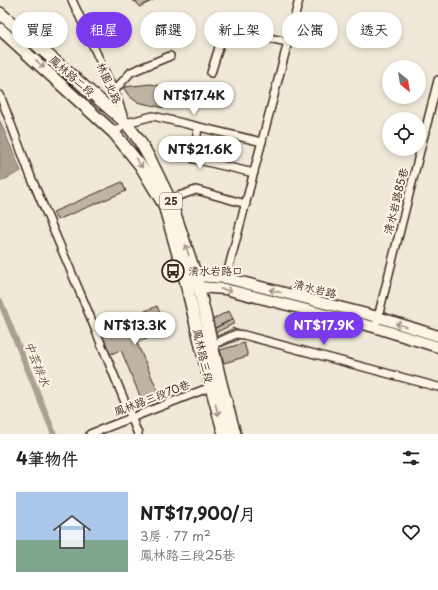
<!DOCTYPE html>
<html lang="zh-TW">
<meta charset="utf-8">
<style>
:root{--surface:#fff;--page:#f2f2f2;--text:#222;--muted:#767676;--accent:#7c3aed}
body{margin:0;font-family:"Playpen Sans","LXGW WenKai TC",sans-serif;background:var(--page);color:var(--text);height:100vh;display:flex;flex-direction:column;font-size:15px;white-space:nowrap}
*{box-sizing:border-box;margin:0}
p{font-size:13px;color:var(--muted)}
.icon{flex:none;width:22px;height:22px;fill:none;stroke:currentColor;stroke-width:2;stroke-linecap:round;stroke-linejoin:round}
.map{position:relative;height:434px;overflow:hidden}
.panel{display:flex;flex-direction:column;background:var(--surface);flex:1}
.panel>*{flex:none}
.guide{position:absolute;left:12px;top:12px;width:414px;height:36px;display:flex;gap:8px}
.needle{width:26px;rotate:150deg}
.tools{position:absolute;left:382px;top:60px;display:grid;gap:8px}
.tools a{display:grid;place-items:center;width:44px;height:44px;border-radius:50%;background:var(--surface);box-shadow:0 2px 6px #0003;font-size:20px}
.price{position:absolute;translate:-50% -34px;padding:0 9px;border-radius:14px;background:#fff;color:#222;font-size:13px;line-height:26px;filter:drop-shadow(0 1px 2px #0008)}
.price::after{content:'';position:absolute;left:50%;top:24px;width:12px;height:9px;margin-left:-6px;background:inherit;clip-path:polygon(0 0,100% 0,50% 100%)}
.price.current{background:var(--accent);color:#fff}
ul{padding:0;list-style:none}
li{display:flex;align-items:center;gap:12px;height:100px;padding:0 16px}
li span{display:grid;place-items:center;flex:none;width:112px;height:80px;border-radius:0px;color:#555}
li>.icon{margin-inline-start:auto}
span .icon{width:48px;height:48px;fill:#fffc;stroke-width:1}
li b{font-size:17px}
h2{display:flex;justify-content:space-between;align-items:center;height:48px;padding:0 16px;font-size:17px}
.pill{padding:0 14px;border-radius:18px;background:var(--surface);box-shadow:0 2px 6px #0003;font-size:14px;line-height:36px}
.pill.current{background:var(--accent);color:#fff}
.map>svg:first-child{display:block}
.water{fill:#aaa091;stroke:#7e7163}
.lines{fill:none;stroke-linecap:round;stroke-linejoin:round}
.canal{stroke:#aaa091;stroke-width:6}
.building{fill:#beb3a4;stroke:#3b2a1e}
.street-casing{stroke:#3b2a1e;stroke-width:10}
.secondary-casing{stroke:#3b2a1e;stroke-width:13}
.primary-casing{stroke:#3b2a1e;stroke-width:14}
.street{stroke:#fcf5e5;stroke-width:7}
.secondary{stroke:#fcf5e5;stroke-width:10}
.primary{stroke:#fcf5e5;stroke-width:11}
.oneway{stroke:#9c9082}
.labels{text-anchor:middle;stroke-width:4;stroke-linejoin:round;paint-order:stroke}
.shield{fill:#fcf5e5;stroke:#75675a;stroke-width:1}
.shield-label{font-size:10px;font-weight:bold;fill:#3b2a1e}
.street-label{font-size:11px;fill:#3b2a1e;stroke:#fcf5e5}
.poi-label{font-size:11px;fill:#3b2a1e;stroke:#fcf5e5;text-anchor:start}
.water-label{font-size:12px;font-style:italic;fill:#625346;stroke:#fcf5e5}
</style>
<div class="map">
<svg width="438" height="434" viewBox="0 0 438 434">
<rect width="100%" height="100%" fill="#f0e9d9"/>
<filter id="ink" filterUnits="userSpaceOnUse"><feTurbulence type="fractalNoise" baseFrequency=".025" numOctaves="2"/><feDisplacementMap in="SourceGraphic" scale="8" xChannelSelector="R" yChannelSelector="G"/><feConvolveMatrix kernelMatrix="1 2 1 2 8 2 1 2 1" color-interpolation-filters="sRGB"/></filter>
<g filter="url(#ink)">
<!-- water -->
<path class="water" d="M0,121L21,171L0,182Z"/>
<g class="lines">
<!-- canal -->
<path class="canal" d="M0,301L54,434"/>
</g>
<!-- building -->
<path class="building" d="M134,0H154L139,7L136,1L134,2Z
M151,84L169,88L164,108L137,102L129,96L123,87Z
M122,182L126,191L57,220L53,212Z
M157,306L167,330L137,343L159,394L142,401L121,350L108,355L98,331Z
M229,311L233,319L213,329L209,321Z
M233,319L235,323L215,333L213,329Z
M234,328L236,332L217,341L215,337Z
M236,336L238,340L221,347L219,343Z
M244,343L248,356L224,363L220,350Z"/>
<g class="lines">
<!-- street casing -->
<g class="street-casing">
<path id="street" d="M72,0L117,98L125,121
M211,73L224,31L228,29L287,42
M114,91L131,72L170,56
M0,95L31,177L87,309L138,434
M198,127L194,159L254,173
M114,133L126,123L153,116L262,142
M170,199L196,190L246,204
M226,278L299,0
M377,321L438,80
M212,345L236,334L244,335L438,387
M90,434L213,386"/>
</g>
<!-- secondary casing -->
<g class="secondary-casing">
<path id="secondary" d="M188,277L196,276L226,278L378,317L438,336
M191,288L199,287L225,289L374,327L438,347"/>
</g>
<!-- primary casing -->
<g class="primary-casing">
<path id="primary" d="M0,13L126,123L139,140L150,159L171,202L196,276L221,383L235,434
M0,29L114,133L140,165L164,205L185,279L211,387L224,434"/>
</g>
<!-- street -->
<use href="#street" class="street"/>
<!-- secondary -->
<use href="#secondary" class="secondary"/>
<!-- primary -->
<use href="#primary" class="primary"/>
</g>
<!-- one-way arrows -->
<defs><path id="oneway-shaft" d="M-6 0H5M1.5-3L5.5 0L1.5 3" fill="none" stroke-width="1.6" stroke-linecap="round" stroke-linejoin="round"/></defs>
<g class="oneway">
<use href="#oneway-shaft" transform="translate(40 64) rotate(42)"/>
<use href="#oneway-shaft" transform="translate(139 163) rotate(54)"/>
<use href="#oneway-shaft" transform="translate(187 250) rotate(-109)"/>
<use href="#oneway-shaft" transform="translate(226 290) rotate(10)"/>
<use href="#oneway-shaft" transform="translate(275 291) rotate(-166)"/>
<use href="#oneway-shaft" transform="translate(401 325) rotate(-163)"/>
<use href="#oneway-shaft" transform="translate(217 410) rotate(75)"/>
</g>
</g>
<!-- icons -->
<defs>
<g id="bus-ring" transform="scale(1.15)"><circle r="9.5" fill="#fcf5e5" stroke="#3b2a1e" stroke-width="1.5"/><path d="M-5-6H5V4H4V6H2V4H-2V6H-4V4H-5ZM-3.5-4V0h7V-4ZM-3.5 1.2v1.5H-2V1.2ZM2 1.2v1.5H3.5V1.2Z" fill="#3b2a1e"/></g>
</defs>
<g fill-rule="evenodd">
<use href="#bus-ring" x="173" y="271"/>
</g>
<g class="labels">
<!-- shield labels -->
<rect class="shield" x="160" y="193" width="22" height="16" rx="3"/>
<g class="shield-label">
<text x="171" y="205">25</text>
</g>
<!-- street labels -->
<g class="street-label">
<text transform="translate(72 76) rotate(41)" y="4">鳳林路二段</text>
<text transform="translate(109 83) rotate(66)" y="4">林園北路</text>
<text transform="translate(396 201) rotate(-76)" y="4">清水岩路85巷</text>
<text transform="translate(315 289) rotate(14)" y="4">清水岩路</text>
<text transform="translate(203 356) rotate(77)" y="4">鳳林路三段</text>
<text transform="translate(152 398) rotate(-21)" y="4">鳳林路三段70巷</text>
</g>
<!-- poi labels -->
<g class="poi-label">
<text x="188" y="275">清水岩路口</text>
</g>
<!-- water labels -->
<g class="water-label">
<text transform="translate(37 364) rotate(68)" y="4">中芸排水</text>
</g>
</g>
</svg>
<div class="tools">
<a><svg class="needle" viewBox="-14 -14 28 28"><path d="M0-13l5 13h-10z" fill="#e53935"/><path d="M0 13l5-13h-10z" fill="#767676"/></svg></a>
<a><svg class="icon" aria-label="locate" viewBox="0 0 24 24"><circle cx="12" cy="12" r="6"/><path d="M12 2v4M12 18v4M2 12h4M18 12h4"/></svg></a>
</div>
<b class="price" style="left:194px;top:116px">NT$17.4K</b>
<b class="price" style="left:200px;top:170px">NT$21.6K</b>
<b class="price" style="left:135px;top:346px">NT$13.3K</b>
<b class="price current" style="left:324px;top:346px">NT$17.9K</b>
<div class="guide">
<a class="pill">買屋</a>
<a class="pill current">租屋</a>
<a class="pill">篩選</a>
<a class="pill">新上架</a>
<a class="pill">公寓</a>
<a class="pill">透天</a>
</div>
</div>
<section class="panel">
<h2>4筆物件<svg class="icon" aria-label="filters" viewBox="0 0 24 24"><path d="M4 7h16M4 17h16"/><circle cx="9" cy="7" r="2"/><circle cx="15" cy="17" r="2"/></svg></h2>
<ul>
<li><span style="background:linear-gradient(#a9c7e8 60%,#7fa58c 0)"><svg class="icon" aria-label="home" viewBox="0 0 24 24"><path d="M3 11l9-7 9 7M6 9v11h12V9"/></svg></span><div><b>NT$17,900/月</b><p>3房 · 77 m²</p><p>鳳林路三段25巷</p></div><svg class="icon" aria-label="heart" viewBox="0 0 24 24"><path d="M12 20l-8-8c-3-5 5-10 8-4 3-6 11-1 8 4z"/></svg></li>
</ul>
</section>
